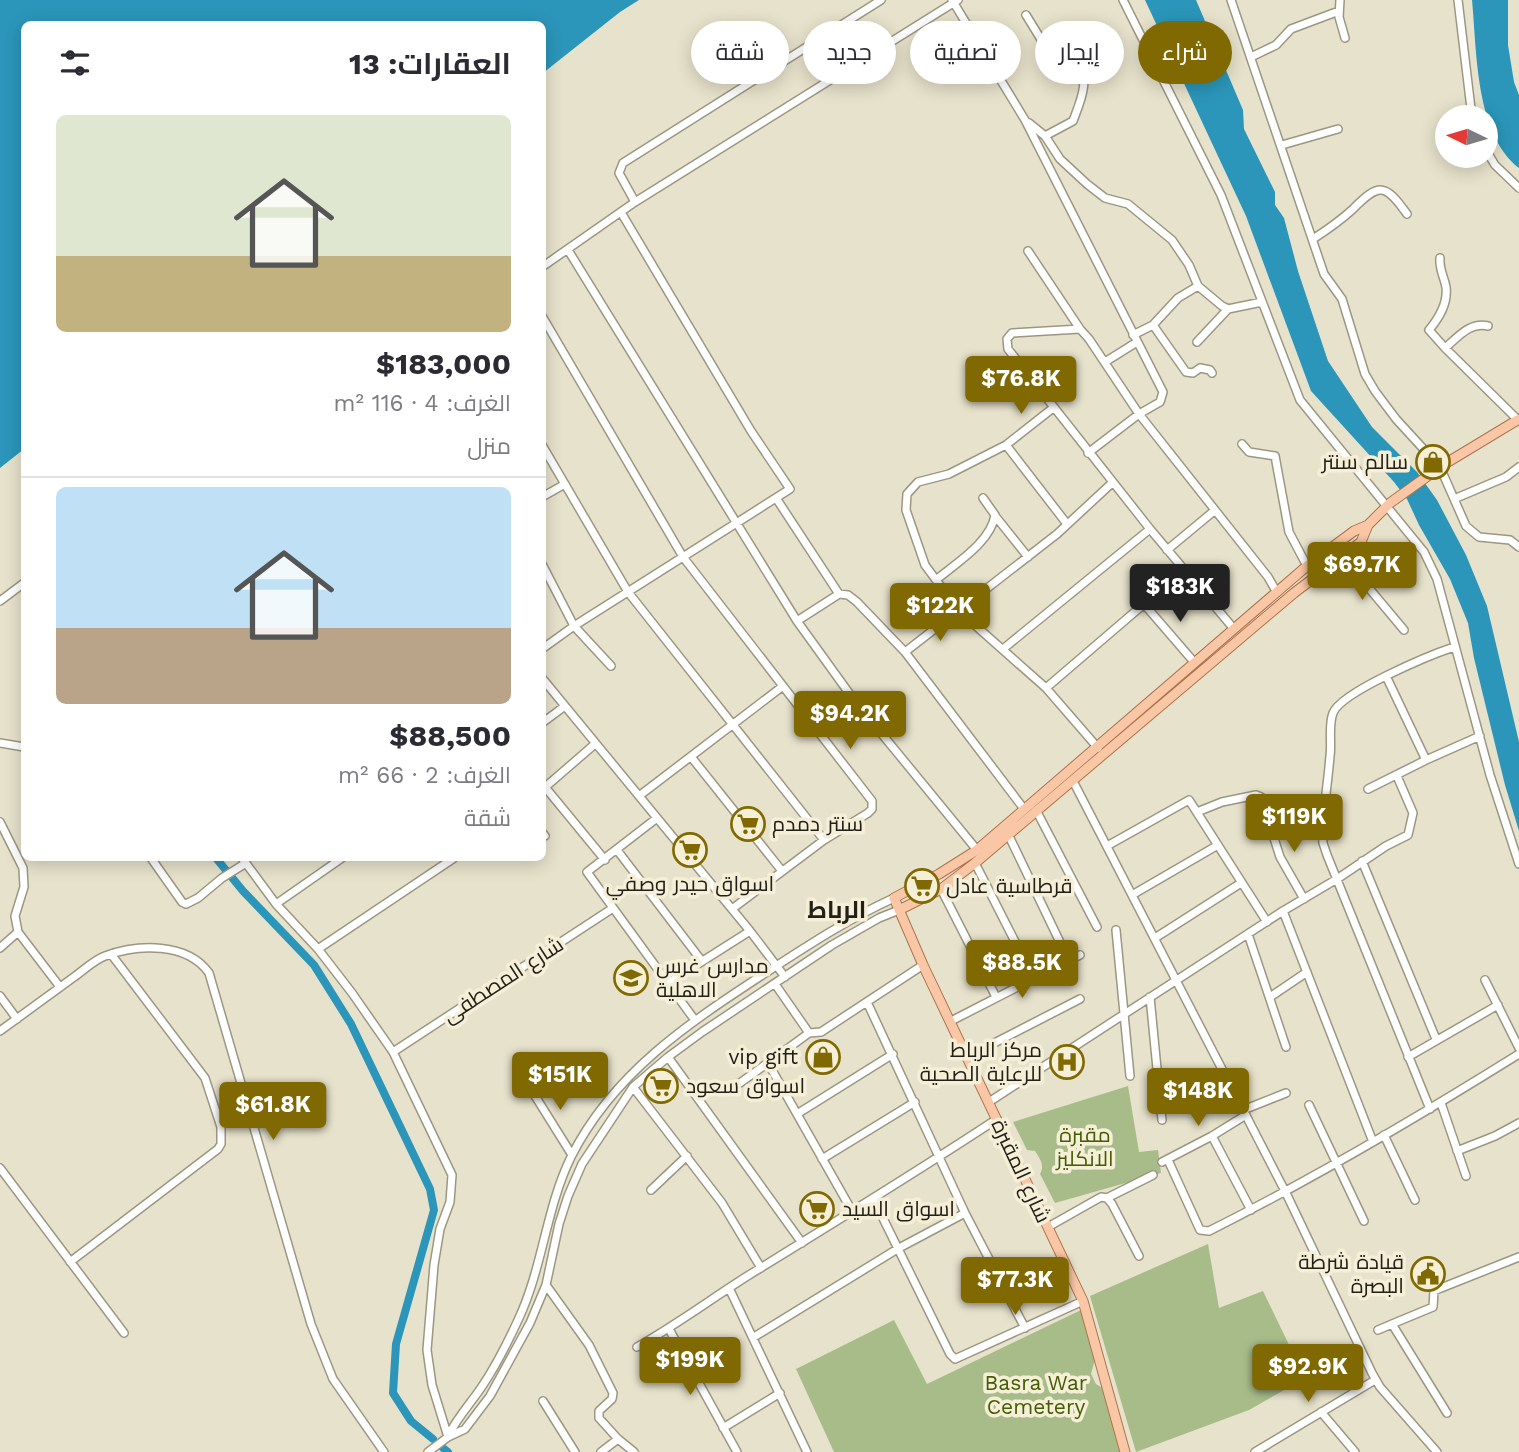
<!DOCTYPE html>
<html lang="ar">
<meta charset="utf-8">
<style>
:root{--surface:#fff;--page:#f2f2f3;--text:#2b2b33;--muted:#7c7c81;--line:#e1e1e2;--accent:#806901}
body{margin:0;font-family:"Work Sans",Cairo,sans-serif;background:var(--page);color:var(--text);direction:rtl;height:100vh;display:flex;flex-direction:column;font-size:26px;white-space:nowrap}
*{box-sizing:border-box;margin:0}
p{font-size:23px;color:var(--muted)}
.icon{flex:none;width:38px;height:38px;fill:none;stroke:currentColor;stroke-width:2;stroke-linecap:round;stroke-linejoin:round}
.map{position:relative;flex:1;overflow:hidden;direction:ltr}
.panel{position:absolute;left:21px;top:21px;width:525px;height:840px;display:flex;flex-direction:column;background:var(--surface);border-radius:10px;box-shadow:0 4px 18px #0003;direction:rtl}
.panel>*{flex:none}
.top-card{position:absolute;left:567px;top:21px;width:665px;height:63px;direction:rtl;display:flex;gap:14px}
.needle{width:46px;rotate:275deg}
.buttons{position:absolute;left:1435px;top:105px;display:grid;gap:14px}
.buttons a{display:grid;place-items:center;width:63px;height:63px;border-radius:50%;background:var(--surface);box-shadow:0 4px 18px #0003;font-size:35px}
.price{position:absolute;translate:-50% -60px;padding:0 16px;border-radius:7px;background:var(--accent);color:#fff;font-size:23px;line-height:46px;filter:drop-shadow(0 2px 4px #0008)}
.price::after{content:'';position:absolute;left:50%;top:42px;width:21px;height:16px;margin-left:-10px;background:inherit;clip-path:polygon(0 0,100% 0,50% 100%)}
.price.active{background:#222;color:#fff}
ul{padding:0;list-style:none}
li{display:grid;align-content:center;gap:14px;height:371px;padding:0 35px}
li+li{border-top:2px solid var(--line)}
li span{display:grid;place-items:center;height:217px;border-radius:10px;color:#555}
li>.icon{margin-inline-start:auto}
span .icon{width:126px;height:126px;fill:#fffc;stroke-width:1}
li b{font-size:30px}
h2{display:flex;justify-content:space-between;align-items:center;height:84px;padding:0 35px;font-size:30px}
.chip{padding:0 24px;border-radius:32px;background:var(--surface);box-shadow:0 4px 18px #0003;font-size:24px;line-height:63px}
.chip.active{background:var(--accent);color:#fff}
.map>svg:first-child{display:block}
.green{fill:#a8bc8a}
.water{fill:#2b96ba}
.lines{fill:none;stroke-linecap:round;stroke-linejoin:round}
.canal{stroke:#2b96ba;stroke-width:8}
.minor-casing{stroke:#9c9782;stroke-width:10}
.major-casing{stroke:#ac744d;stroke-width:11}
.minor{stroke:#fff;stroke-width:7}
.major{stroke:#fac7a6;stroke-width:9}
.labels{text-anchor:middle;stroke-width:7;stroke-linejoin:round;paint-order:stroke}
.poi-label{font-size:21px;fill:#222018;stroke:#f5efd8;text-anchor:start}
.street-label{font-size:21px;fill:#222018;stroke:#f5efd8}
.park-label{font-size:21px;fill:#445c03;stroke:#f5efd8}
.quarter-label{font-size:24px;font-weight:bold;fill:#222018;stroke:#f5efd8}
</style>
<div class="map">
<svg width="1519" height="1452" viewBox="0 0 1519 1452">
<rect width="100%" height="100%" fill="#e7e2cb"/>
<!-- green -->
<path class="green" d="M1128,1086L1139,1152L1158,1150L1161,1173L1055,1203L1040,1174C1045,1165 1040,1159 1035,1151L1027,1150L1013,1122Z
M1208,1244L1219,1308L1263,1291L1291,1349L1273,1358L1286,1389L1249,1410L1136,1452L1090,1296Z
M1081,1310L1095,1359L1091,1374L1096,1384L1104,1389L1121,1452H834L796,1369L894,1320L927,1384Z"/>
<!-- water -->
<path class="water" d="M0,0H639L620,12L543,73L542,24H24V449L0,468Z
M1145,0H1196L1243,110L1244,129L1275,192V205L1284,218L1298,271L1328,361L1372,427L1417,472L1437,500L1466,555L1487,606L1519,742V831L1505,785L1474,658L1468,623L1450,579L1419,525L1407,499L1394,482L1311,391L1246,216Z
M1472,0H1508V45L1514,82L1519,95V168C1475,134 1477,51 1472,0Z"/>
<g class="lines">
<!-- canal -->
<path class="canal" d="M216,858L243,891L314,965L351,1024L430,1189L434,1210L396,1344L393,1393L411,1421L433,1439
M443,1448L448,1452"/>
<!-- minor casing -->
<g class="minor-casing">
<path id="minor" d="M952,0L1025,120L1163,392L1160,402L1139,414L1088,453
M1123,0L1221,195L1300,400L1424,552L1437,579L1490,775L1519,864
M1231,0L1324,274L1342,299L1365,374L1375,391L1396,419L1440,467L1466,526L1479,537L1510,540L1519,547
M1340,0L1339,17L1345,38
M1458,0L1472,117
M1026,15L1055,62C1061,64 1067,64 1072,65C1095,72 1078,107 1073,121L1045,136
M1251,57L1276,45L1291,29L1339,11
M1029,123L1045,136L1060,159L1087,184L1105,198L1128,204L1172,240L1189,265L1198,286L1222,306L1228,309L1262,302
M1282,145L1338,129
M1486,150L1495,165L1519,188
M635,202L619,173L623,163L881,0
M1313,239C1327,230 1341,220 1353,209C1379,183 1385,183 1407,214
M568,250L797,621L854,700L977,850
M1028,251L1080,329
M1440,258C1439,270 1444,276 1446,287C1448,304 1439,318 1429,330L1445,348
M542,267L635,202L958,0
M542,316L683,557L872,801V809L868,813L824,840L732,909
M1153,325L1186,372L1193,373L1200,368L1210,370L1212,373
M1488,326C1470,322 1459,336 1445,348L1518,420
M1133,335L1153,325L1178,298L1198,286
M1197,342L1228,309
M1105,362L1137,342
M1053,408L1006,445L949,474L918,482L907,494L906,510L925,565L959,611L1046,688L1098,748
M1242,444L1249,452L1275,456L1289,532L1307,566
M542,445L628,592L824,840
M1006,445L1067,524
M542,497L565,484
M776,498L839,594
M1454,499L1506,477L1519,467
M996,517L1028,557
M1167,550L1214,511
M1342,556L1404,630
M542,564L574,626L611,666
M936,580C956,563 991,542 995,515L983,498
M0,601L24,583
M1144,604L1194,662
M797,621L839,594L848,595L857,602L905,652L1024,809
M1234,629L1150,529L1008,349L1007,339L1012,333L1080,329L1089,339L1139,414L1268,577L1276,591
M542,649L574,626L790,489L751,431L622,214
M1003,649L1150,529
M905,652L1057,534L1112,483
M1386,676L1426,760
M542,678L750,931L785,977
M1046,688L1144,604L1186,571
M542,723L565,706
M0,743L24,747
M692,758L782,871
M1073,781L1286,1193L1372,1373L1380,1387L1437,1452
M545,787L605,860
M543,789L595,744
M1368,789L1426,760L1480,736
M639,796L783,686
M1036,810L1097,927
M1197,812L1222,802L1256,795L1261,797L1280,857L1304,899
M657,818L587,872L694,1019
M0,822L23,868L24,887L15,916L18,932L60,987
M542,832L545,836
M1008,834L1069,961
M1107,846L1189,800L1267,922
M617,850L701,960
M151,858L182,902L186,904L198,898L222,878L246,863
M242,858L276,904L318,949L352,993L393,1052L452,1175L450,1202L440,1229L434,1265L427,1350L432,1385L448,1437
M1362,861L1436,1039
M975,863L1034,979
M941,889L996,997
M1132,895L1218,845
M276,904L342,858
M1283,911L1373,1142
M1116,930L1130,1076
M1248,934L1286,1047
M1155,938L1241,883
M0,948L18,932
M318,949L454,858
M1485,980L1519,1048
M668,983L750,931
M775,984L809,1033
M0,996L17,1019
M1150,997L1162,1120
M1270,997L1307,972
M867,1002L965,1213L1025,1328
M951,1021L1080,955
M0,1031C25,1013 49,995 74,977C84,970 94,960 105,956C138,944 187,942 209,973L311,1324L333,1379L384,1452
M393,1052L613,908
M668,1057L802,1243
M967,1057L1080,999
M1408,1057L1498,1005
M768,1063L852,1211
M527,1083L572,1155
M740,1083L809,1033L821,1032L923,965
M633,1087L722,1203L761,1268
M989,1102L1283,911L1337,879L1386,846L1408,835L1413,813L1397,776
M1441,1103L1466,1176
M1309,1105L1364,1221
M1430,1109L1327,855L1323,843L1322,831C1324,806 1328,781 1330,756C1332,743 1328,726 1333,713C1341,692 1430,655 1454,647
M1243,1110L1286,1093
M797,1114L893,1054
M1384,1135L1415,1200
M1212,1136L1251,1210
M1457,1151L1495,1136L1519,1123
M822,1159L915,1102
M1168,1160L1200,1230L1209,1231C1315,1178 1418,1117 1519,1054
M1162,1162L1212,1136L1246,1115
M0,1168L124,1333
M651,1190L687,1156
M873,1198L950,1354L955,1359L1083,1301
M1107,1198L1112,1204L1139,1256
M1048,1227L1101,1197L1107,1198L1153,1175
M70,1262L218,1149L221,1144V1127L205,1078L111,954
M546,1285L589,1345L613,1393L612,1399L599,1411V1418L618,1439L634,1452
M729,1288L807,1452
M1392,1324L1433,1307L1434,1291L1441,1288L1519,1257
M669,1329L737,1452
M1378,1330L1392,1324L1447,1413
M754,1337L899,1248L965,1213
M637,1347C676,1325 711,1299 749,1275C832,1224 915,1173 997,1119
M543,1401L575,1452
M1321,1412L1355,1452
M723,1428L780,1393
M448,1436C457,1418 470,1404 481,1388C496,1366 508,1342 519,1318C543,1266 546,1208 571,1157C614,1071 692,1021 770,970C810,944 850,918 894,898
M428,1452L448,1437L465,1429L490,1396L530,1323L546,1285L559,1224L568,1196L582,1164L633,1087L668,1057L702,1032L832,945L879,918L899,910
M601,1452L618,1439
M1255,1452L1375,1380"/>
</g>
<!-- major casing -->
<g class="major-casing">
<path id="major" d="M899,910L941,889L975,863L1294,593L1361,542L1368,525L1390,503L1443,465L1519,419
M1125,1452L1083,1301L923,965L894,898L939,874L977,850L1307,566L1354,531L1368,525"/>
</g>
<!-- minor -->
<use href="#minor" class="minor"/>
<!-- major -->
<use href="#major" class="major"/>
</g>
<!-- icons -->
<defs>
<g id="shop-ring" transform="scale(1.75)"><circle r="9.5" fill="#f5efd8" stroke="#806901" stroke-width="1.5"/><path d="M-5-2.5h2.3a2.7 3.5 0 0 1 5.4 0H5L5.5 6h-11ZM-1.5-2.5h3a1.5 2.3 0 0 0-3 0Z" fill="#806901"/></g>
<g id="supermarket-ring" transform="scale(1.75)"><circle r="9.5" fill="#f5efd8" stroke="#806901" stroke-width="1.5"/><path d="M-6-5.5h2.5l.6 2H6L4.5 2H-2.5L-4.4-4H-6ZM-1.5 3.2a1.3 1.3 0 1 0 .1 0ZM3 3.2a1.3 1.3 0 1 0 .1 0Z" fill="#806901"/></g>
<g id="school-ring" transform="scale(1.75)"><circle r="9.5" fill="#f5efd8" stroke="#806901" stroke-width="1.5"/><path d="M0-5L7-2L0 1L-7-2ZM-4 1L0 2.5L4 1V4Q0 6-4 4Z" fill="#806901"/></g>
<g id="hospital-ring" transform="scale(1.75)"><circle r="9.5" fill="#f5efd8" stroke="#806901" stroke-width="1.5"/><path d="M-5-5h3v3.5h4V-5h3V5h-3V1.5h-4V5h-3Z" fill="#806901"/></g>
<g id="civic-ring" transform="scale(1.75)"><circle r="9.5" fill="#f5efd8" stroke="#806901" stroke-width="1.5"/><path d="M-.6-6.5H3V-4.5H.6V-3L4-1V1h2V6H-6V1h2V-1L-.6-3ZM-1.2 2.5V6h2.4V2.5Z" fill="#806901"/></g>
</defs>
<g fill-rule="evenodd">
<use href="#shop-ring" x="1433" y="462"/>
<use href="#supermarket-ring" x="748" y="824"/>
<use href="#supermarket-ring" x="690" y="850"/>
<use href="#supermarket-ring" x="922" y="886"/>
<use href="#school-ring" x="631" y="978"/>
<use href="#shop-ring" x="823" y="1057"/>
<use href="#hospital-ring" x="1067" y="1062"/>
<use href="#supermarket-ring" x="661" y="1086"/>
<use href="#supermarket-ring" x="817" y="1209"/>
<use href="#civic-ring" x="1428" y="1274"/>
</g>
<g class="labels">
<!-- poi labels -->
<g class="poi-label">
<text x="1408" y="469" text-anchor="end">سالم سنتر</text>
<text x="772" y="831">سنتر دمدم</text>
<text x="690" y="891" text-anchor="middle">اسواق حيدر وصفي</text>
<text x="946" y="893">قرطاسية عادل</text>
<text x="656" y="973">مدارس غرس<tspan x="656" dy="24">الاهلية</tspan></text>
<text x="1042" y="1057" text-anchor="end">مركز الرباط<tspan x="1042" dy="24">للرعاية الصحية</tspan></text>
<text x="798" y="1064" text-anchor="end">vip gift</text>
<text x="686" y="1093">اسواق سعود</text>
<text x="842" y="1216">اسواق السيد</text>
<text x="1404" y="1269" text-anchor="end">قيادة شرطة<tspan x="1404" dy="24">البصرة</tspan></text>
</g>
<!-- street labels -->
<g class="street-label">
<text transform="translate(503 980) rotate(-33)" y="7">شارع المصطفى</text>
<text transform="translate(1021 1171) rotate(65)" y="7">شارع المقبرة</text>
</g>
<!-- park labels -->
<g class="park-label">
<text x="1085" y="1142">مقبرة<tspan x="1085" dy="24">الانكليز</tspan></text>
<text x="1036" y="1390">Basra War<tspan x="1036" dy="24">Cemetery</tspan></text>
</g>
<!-- quarter labels -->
<g class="quarter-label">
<text x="837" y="918">الرباط</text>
</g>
</g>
</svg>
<div class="buttons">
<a><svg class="needle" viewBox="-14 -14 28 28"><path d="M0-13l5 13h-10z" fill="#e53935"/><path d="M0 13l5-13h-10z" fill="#7c7c81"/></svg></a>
</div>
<b class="price" style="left:1021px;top:416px">$76.8K</b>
<b class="price" style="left:1362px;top:602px">$69.7K</b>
<b class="price active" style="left:1180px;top:624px">$183K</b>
<b class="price" style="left:940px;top:643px">$122K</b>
<b class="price" style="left:850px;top:751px">$94.2K</b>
<b class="price" style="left:1294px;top:854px">$119K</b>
<b class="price" style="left:1022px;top:1000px">$88.5K</b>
<b class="price" style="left:560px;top:1112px">$151K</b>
<b class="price" style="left:1198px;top:1128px">$148K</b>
<b class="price" style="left:273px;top:1142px">$61.8K</b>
<b class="price" style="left:1015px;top:1317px">$77.3K</b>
<b class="price" style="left:690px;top:1397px">$199K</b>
<b class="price" style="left:1308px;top:1404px">$92.9K</b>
<div class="top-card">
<a class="chip active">شراء</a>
<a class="chip">إيجار</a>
<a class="chip">تصفية</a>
<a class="chip">جديد</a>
<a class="chip">شقة</a>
</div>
<section class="panel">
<h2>العقارات: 13<svg class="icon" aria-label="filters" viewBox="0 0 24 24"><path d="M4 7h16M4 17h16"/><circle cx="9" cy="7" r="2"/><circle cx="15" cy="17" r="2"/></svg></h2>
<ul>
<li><span style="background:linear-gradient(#dfe7d0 65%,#c2b280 0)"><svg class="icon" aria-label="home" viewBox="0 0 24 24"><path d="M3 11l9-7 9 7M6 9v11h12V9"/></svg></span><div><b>$183,000</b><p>الغرف: 4 · 116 m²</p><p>منزل</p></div></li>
<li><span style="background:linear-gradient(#bfe0f5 65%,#b9a48a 0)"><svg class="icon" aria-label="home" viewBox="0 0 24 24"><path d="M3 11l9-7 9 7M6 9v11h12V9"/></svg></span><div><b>$88,500</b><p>الغرف: 2 · 66 m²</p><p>شقة</p></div></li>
</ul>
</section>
</div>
